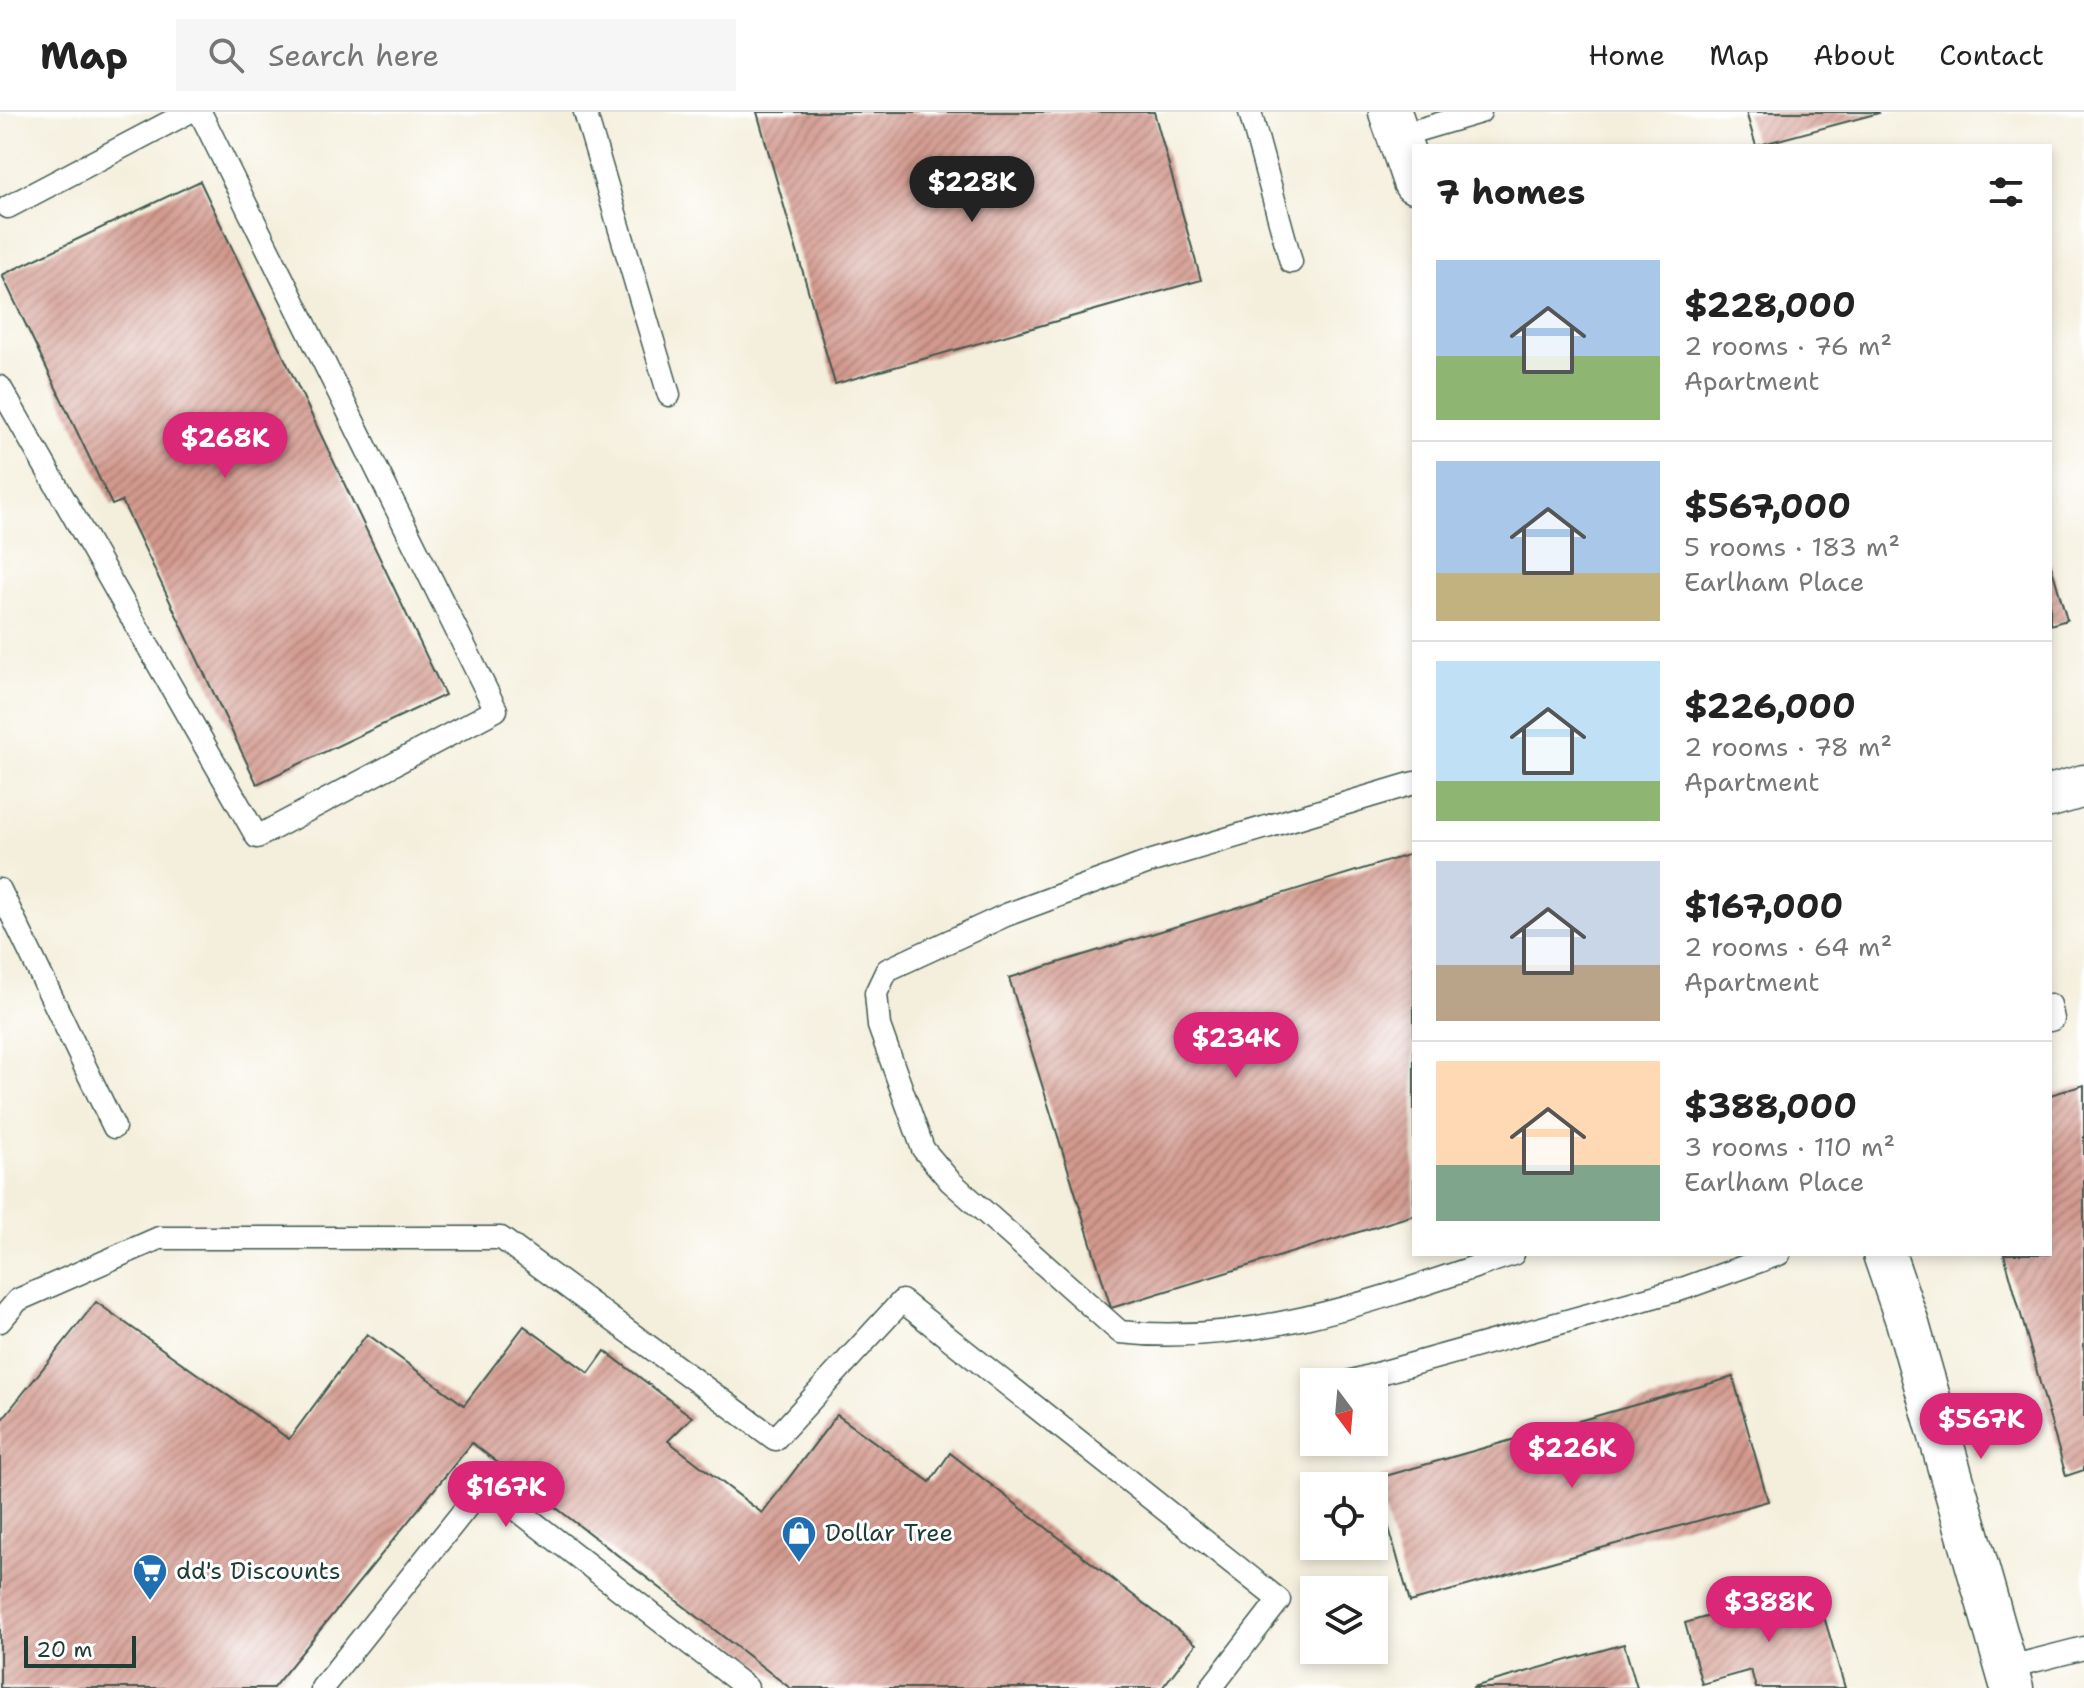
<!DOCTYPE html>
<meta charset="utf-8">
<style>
:root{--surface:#fff;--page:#f6f6f6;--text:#222;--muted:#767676;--line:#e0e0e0;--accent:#db2777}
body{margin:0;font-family:"Shantell Sans",sans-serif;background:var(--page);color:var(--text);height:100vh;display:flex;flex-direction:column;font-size:30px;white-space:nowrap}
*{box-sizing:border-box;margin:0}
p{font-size:26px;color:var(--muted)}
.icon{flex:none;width:44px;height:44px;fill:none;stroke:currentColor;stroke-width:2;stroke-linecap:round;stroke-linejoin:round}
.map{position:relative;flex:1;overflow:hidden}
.panel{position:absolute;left:1412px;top:32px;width:640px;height:1112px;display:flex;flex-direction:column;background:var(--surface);border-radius:0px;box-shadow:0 4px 12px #0003}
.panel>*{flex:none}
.needle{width:52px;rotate:164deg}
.fabs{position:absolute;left:1300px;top:1256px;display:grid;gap:16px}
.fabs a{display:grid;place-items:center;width:88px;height:88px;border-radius:0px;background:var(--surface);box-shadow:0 4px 12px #0003;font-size:40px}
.scale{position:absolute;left:24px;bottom:20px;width:112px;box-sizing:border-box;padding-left:8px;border:4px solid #1f3d34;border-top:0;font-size:22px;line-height:28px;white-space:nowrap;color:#1f3d34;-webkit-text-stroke:6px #fff;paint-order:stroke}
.price{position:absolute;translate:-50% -68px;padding:0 18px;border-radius:28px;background:var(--accent);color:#fff;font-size:26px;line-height:52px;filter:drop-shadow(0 2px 4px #0008)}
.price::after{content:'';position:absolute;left:50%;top:48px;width:24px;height:18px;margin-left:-12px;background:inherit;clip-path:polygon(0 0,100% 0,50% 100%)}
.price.on{background:#222;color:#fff}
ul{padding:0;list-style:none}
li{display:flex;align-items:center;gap:24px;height:200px;padding:0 24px}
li+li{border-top:2px solid var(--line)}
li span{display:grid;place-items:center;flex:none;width:224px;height:160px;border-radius:0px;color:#555}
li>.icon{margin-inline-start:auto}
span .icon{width:96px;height:96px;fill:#fffc;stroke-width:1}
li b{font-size:34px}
h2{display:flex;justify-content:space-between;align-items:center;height:96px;padding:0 24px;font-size:34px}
header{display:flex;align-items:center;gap:48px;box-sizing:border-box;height:112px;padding:0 40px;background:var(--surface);border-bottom:2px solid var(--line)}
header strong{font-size:38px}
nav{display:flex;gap:44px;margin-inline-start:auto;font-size:28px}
.search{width:560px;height:72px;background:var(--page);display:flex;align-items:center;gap:20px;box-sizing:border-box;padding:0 28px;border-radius:0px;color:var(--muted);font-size:30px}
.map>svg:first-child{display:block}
.building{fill:url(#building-hatch)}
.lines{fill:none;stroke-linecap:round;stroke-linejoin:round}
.service-casing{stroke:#3f584d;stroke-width:25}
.minor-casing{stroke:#3f584d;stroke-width:45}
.service{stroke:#fff;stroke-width:22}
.minor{stroke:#fff;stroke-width:42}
.labels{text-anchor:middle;stroke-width:6;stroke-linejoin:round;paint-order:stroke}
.poi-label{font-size:24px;fill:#1f3d34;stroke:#fff;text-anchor:start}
</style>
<header>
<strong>Map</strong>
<div class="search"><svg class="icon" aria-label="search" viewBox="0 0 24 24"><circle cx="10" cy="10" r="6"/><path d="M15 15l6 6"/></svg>Search here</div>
<nav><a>Home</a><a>Map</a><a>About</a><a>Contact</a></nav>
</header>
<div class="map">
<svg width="2084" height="1576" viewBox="0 0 2084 1576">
<defs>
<pattern id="building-hatch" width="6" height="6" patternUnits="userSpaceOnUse" patternTransform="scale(2)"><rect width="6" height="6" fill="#d3998e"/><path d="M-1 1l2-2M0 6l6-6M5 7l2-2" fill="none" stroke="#ab7e75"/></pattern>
</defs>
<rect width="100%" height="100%" fill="#fff"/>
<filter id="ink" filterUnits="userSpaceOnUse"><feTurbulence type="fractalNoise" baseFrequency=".0125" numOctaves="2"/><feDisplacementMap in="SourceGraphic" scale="16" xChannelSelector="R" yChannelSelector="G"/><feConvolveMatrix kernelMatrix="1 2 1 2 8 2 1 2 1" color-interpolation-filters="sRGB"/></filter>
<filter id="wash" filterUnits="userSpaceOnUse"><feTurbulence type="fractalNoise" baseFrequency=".006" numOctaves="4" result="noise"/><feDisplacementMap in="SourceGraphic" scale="32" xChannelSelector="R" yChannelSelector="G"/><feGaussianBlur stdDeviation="1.8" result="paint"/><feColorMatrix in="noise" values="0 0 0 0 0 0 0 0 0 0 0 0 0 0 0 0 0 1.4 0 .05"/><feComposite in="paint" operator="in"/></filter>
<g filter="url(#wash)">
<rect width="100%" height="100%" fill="#f4efdd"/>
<g id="blocks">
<!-- building -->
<path class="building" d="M757,0H1154L1201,168L835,272Z
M1746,0H1878L1879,1L1756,34Z
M200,69L445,583L257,672L122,389L112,393L2,163Z
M2050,450L2067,508L2050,513Z
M1414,741V1103L1111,1196L1009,866Z
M2084,973V1358L2066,1364L2004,1142H2050V983Z
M96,1190L289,1327L367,1222L464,1293L524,1214L589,1261L605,1239L692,1305L668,1329L762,1401L837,1303L930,1370L950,1341L1196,1532L1162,1576H790L472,1331L273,1576H0V1310Z
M1733,1265L1768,1389L1410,1490L1375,1367Z
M1815,1474L1845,1576H1756L1751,1558L1702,1572L1685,1511Z
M1624,1532L1637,1576H1473V1575Z"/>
</g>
</g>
<g filter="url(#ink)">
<use href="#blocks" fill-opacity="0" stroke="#3f584d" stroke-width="2"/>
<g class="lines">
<!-- service casing -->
<g class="service-casing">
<path id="service" d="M585,0L669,283
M1250,0L1291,150
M1398,24L1480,0
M8,95L189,0
M0,275L257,725L496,598L200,0
M1414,671L1149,750L1006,803L887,858L876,881L879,914L923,1037L950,1069L1120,1220C1254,1235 1388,1184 1513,1142
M0,778L114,1015
M2050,893L2053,907L2050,908
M0,1209L18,1188L159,1126H501L775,1327L902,1189L1279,1488L1211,1576
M1348,1270L1685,1176L1779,1142
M2006,1556L2084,1536
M322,1576L474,1386H502L747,1576"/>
</g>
<!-- minor casing -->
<g class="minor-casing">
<path id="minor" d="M1390,0L1414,70
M2050,684L2084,674
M1884,1142L1907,1209L2012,1576"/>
</g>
<!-- service -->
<use href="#service" class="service"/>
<!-- minor -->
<use href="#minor" class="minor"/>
</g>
</g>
<!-- icons -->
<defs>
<g id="shop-pin" transform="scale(1.8)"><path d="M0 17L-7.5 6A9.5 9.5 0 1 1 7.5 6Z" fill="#1f6fb2" stroke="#fff"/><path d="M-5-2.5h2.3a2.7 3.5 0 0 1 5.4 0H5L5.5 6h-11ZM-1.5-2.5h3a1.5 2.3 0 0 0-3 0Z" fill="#fff"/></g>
<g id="supermarket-pin" transform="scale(1.8)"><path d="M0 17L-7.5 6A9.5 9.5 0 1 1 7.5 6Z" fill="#1f6fb2" stroke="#fff"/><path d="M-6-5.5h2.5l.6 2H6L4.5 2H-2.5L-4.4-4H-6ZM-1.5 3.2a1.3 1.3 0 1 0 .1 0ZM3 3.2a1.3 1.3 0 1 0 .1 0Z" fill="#fff"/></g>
</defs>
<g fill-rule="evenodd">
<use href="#shop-pin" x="799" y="1421"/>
<use href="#supermarket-pin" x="150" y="1459"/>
</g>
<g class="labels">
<!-- poi labels -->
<g class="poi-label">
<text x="825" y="1429">Dollar Tree</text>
<text x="176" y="1467">dd's Discounts</text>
</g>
</g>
</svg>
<div class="fabs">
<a><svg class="needle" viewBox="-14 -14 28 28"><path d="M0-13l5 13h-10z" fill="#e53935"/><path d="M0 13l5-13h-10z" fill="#767676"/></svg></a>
<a><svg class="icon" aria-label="locate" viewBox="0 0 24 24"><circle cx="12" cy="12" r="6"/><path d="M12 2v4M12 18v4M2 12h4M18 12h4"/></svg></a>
<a><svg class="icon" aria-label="layers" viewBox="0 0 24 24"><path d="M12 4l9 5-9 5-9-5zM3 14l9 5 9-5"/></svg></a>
</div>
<div class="scale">20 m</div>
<b class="price on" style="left:972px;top:112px">$228K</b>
<b class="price" style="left:225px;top:368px">$268K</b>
<b class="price" style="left:1236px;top:968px">$234K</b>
<b class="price" style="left:1981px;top:1349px">$567K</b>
<b class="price" style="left:1572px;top:1378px">$226K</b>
<b class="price" style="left:506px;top:1417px">$167K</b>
<b class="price" style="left:1769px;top:1532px">$388K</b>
<section class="panel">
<h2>7 homes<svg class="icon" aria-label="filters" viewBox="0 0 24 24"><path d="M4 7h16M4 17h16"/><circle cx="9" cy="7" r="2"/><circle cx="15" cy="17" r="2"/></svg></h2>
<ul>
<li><span style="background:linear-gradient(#a9c7e8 60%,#8fb573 0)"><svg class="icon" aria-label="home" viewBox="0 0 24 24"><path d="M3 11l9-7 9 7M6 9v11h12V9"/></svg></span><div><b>$228,000</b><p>2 rooms · 76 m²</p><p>Apartment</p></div></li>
<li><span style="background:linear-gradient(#a9c7e8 70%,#c2b280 0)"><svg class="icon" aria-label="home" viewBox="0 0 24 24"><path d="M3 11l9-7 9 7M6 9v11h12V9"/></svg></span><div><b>$567,000</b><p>5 rooms · 183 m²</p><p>Earlham Place</p></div></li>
<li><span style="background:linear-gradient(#bfe0f5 75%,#8fb573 0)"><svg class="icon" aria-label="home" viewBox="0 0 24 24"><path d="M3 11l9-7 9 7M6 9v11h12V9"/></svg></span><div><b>$226,000</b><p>2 rooms · 78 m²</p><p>Apartment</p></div></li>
<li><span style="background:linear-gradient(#c9d6e8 65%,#b9a48a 0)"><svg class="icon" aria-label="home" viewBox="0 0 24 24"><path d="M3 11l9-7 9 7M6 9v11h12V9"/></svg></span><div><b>$167,000</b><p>2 rooms · 64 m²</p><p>Apartment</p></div></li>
<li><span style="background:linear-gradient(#ffd9b3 65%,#7fa58c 0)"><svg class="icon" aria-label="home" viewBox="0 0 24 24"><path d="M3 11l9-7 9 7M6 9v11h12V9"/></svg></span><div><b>$388,000</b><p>3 rooms · 110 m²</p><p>Earlham Place</p></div></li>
</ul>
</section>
</div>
